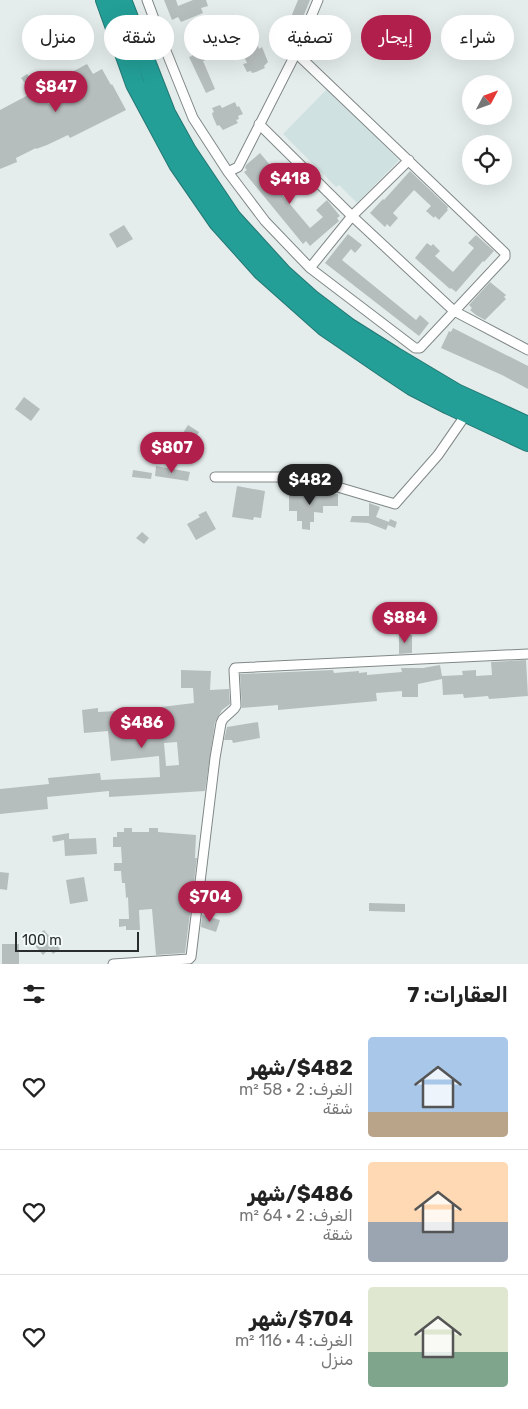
<!DOCTYPE html>
<html lang="ar">
<meta charset="utf-8">
<style>
:root{--surface:#fff;--page:#f2f2f2;--text:#222;--muted:#767676;--line:#e0e0e0;--accent:#b1204d}
body{margin:0;font-family:Rubik,"Noto Naskh Arabic",sans-serif;background:var(--page);color:var(--text);direction:rtl;height:100vh;display:flex;flex-direction:column;font-size:19px;white-space:nowrap}
*{box-sizing:border-box;margin:0}
p{font-size:16px;color:var(--muted)}
.icon{flex:none;width:28px;height:28px;fill:none;stroke:currentColor;stroke-width:2;stroke-linecap:round;stroke-linejoin:round}
.map{position:relative;height:964px;overflow:hidden;direction:ltr}
.details{display:flex;flex-direction:column;background:var(--surface);flex:1}
.details>*{flex:none}
.guide{position:absolute;left:15px;top:15px;width:499px;height:45px;direction:rtl;display:flex;gap:10px}
.needle{width:32px;rotate:49deg}
.tools{position:absolute;left:462px;top:75px;display:grid;gap:10px}
.tools a{display:grid;place-items:center;width:50px;height:50px;border-radius:50%;background:var(--surface);box-shadow:0 5px 20px #0002;font-size:25px}
.scale{position:absolute;left:15px;bottom:12px;width:124px;box-sizing:border-box;padding-left:5px;border:2px solid #292c2c;border-top:0;font-size:14px;line-height:18px;white-space:nowrap;color:#292c2c;-webkit-text-stroke:4px #f1faf9;paint-order:stroke}
.price{position:absolute;translate:-50% -42px;padding:0 11px;border-radius:18px;background:var(--accent);color:#fff;font-size:16px;line-height:32px;filter:drop-shadow(0 1px 2px #0008)}
.price::after{content:'';position:absolute;left:50%;top:30px;width:15px;height:11px;margin-left:-8px;background:inherit;clip-path:polygon(0 0,100% 0,50% 100%)}
.price.on{background:#222;color:#fff}
ul{padding:0;list-style:none}
li{display:flex;align-items:center;gap:15px;height:125px;padding:0 20px}
li+li{border-top:1px solid var(--line)}
li span{display:grid;place-items:center;flex:none;width:140px;height:100px;border-radius:5px;color:#555}
li>.icon{margin-inline-start:auto}
span .icon{width:60px;height:60px;fill:#fffc;stroke-width:1}
li b{font-size:21px}
h2{display:flex;justify-content:space-between;align-items:center;height:60px;padding:0 20px;font-size:21px}
.chip{padding:0 18px;border-radius:22px;background:var(--surface);box-shadow:0 5px 20px #0002;font-size:18px;line-height:45px}
.chip.on{background:var(--accent);color:#fff}
.map>svg:first-child{display:block}
.built{fill:#cfe1e0}
.building{fill:#b6bebd;fill-rule:evenodd}
.lines{fill:none;stroke-linecap:round;stroke-linejoin:round}
.street-casing{stroke:#808887;stroke-width:11}
.highway-casing{stroke:#257772;stroke-width:20}
.street{stroke:#fff;stroke-width:9}
.highway{stroke:#239f98;stroke-width:18}
</style>
<div class="map">
<svg width="528" height="964" viewBox="0 0 528 964">
<rect width="100%" height="100%" fill="#e4edec"/>
<!-- built -->
<path class="built" d="M327,89L399,160L357,203L339,185L336,187L283,134Z"/>
<!-- building -->
<path class="building" d="M164,0H176L178,6L193,0H206L208,6L201,8L203,13L181,22L178,17L172,20Z
M298,0H310L299,27L289,22Z
M214,38L218,45L224,43L228,52L203,61L215,89L206,93L189,57L192,56L193,48Z
M253,42L255,47L258,46L259,49L262,47L268,62L264,66L265,68L256,72L252,73L251,71L247,72L243,64L247,63L241,50L246,48L245,46Z
M87,64L93,74L102,69L111,85L112,84L126,110L70,138L68,135L47,145L36,149V148L16,158L17,162L0,169V110L32,93L21,78L27,74L38,89L39,88L48,104L67,93L59,79Z
M235,102L237,107L239,106L243,114L238,116L239,119L236,120L238,123L223,130L219,125L217,126L213,117L212,113L214,112L212,108L220,105L222,108Z
M260,153L270,165L262,171L310,228L323,217L316,210L327,200L340,216L337,218L339,221L310,246L306,241L303,244L244,172L247,170L245,168L246,165Z
M410,171L448,207L447,209L448,210L439,220L435,216L434,218L426,211L431,206L414,190L393,213L398,218L390,227L387,224L385,227L370,213L383,199L384,200Z
M124,225L133,239L117,248L109,234Z
M348,234L362,245L355,253L351,249L342,260L416,320L420,315L429,323L419,336L325,263Z
M476,235L494,251L484,262L483,261L456,292L451,288L450,289L415,258L427,243L431,246L433,244L440,251L435,256L453,272L474,248L468,243Z
M490,282L506,295L504,297L506,299L485,320L476,315L470,310L472,308L469,305Z
M453,328L528,366V389L502,375L441,348L449,331L451,332Z
M24,397L40,409L31,421L15,409Z
M188,425L199,432L190,446L179,439Z
M156,466L190,472L188,481L155,476Z
M133,470L152,473L151,479L132,477Z
M237,486L265,491L261,518L254,517L253,520L232,517Z
M289,493L338,494V506H323V513L314,512V522H310V530L302,529V521H297V511H289Z
M369,503L380,507L376,517L389,522L390,519L397,522L395,528L388,525L386,530L368,523L350,522L352,516H369Z
M206,511L216,529L196,540L187,524L200,517L198,515Z
M142,532L149,538L144,544L136,538Z
M399,635H412V653L399,654Z
M526,660L528,696L489,699L488,696L464,698L463,694L443,695L442,679L418,684V697H402V691L376,693L377,701L278,710V705L242,708L240,674L333,670L334,673L359,671V673L367,672V675L402,672L401,668H423L440,665L442,676L463,675L462,671L476,670V676L492,675L491,662Z
M181,670L211,671L210,690L229,689L230,704L222,710L215,722L205,791L109,797V791L47,797L48,809L0,814V789L49,784L48,778L100,773L101,780L160,777L159,756L111,761L108,731L84,733L82,710L98,708V712L134,710L135,714L154,712L153,708L194,703L193,688H181ZM177,742L179,765L166,766L164,743Z
M258,722L260,738L233,743L232,740H224L227,727Z
M124,828H132V832H149V828H158V832L196,835L195,858H197L185,953L156,955L152,909L139,910L140,930H126V926L119,927V919H129L128,897L126,898L125,883H122L121,871H114V863H122L121,847H113V837H117V832H124Z
M69,833V839L96,838L97,854L65,856L64,840L53,842L52,836Z
M0,872L9,873L7,890L0,889Z
M84,877L88,901L70,904L66,880Z
M369,903L405,904V912L369,911Z
M202,915L220,920L216,932L201,927Z
M44,930L60,949L53,954L49,949L43,955L31,941Z
M2,944H19V964H2Z"/>
<g class="lines">
<!-- street casing -->
<g class="street-casing">
<path id="street" d="M147,0L166,51L193,118L228,172L265,221L310,268L415,348H420L505,257V253L296,53
M259,124L352,216L454,311L528,350
M228,172L238,167L296,53L318,0
M310,268L352,216L409,160
M215,477H304L395,504L438,455L467,413
M113,964L189,959L191,957L215,758L221,723L223,719L234,709L236,706L234,670L235,668L528,654"/>
</g>
<!-- highway casing -->
<g class="highway-casing">
<path id="highway" d="M105,0L135,84L178,164L218,222L262,271L325,327L385,368L412,386L449,405L528,442
M122,0L166,113L187,151L232,218L283,274L311,299L348,327L394,356L456,393L528,426"/>
</g>
<!-- street -->
<use href="#street" class="street"/>
<!-- highway -->
<use href="#highway" class="highway"/>
</g>
</svg>
<div class="tools">
<a><svg class="needle" viewBox="-14 -14 28 28"><path d="M0-13l5 13h-10z" fill="#e53935"/><path d="M0 13l5-13h-10z" fill="#767676"/></svg></a>
<a><svg class="icon" aria-label="locate" viewBox="0 0 24 24"><circle cx="12" cy="12" r="6"/><path d="M12 2v4M12 18v4M2 12h4M18 12h4"/></svg></a>
</div>
<div class="scale">100 m</div>
<b class="price" style="left:56px;top:113px">$847</b>
<b class="price" style="left:290px;top:205px">$418</b>
<b class="price" style="left:172px;top:474px">$807</b>
<b class="price on" style="left:310px;top:506px">$482</b>
<b class="price" style="left:405px;top:644px">$884</b>
<b class="price" style="left:142px;top:749px">$486</b>
<b class="price" style="left:210px;top:923px">$704</b>
<div class="guide">
<a class="chip">شراء</a>
<a class="chip on">إيجار</a>
<a class="chip">تصفية</a>
<a class="chip">جديد</a>
<a class="chip">شقة</a>
<a class="chip">منزل</a>
</div>
</div>
<section class="details">
<h2>العقارات: 7<svg class="icon" aria-label="filters" viewBox="0 0 24 24"><path d="M4 7h16M4 17h16"/><circle cx="9" cy="7" r="2"/><circle cx="15" cy="17" r="2"/></svg></h2>
<ul>
<li><span style="background:linear-gradient(#a9c7e8 75%,#b9a48a 0)"><svg class="icon" aria-label="home" viewBox="0 0 24 24"><path d="M3 11l9-7 9 7M6 9v11h12V9"/></svg></span><div><b>$482/شهر</b><p>الغرف: 2 · 58 m²</p><p>شقة</p></div><svg class="icon" aria-label="heart" viewBox="0 0 24 24"><path d="M12 20l-8-8c-3-5 5-10 8-4 3-6 11-1 8 4z"/></svg></li>
<li><span style="background:linear-gradient(#ffd9b3 60%,#9aa5b1 0)"><svg class="icon" aria-label="home" viewBox="0 0 24 24"><path d="M3 11l9-7 9 7M6 9v11h12V9"/></svg></span><div><b>$486/شهر</b><p>الغرف: 2 · 64 m²</p><p>شقة</p></div><svg class="icon" aria-label="heart" viewBox="0 0 24 24"><path d="M12 20l-8-8c-3-5 5-10 8-4 3-6 11-1 8 4z"/></svg></li>
<li><span style="background:linear-gradient(#dfe7d0 65%,#7fa58c 0)"><svg class="icon" aria-label="home" viewBox="0 0 24 24"><path d="M3 11l9-7 9 7M6 9v11h12V9"/></svg></span><div><b>$704/شهر</b><p>الغرف: 4 · 116 m²</p><p>منزل</p></div><svg class="icon" aria-label="heart" viewBox="0 0 24 24"><path d="M12 20l-8-8c-3-5 5-10 8-4 3-6 11-1 8 4z"/></svg></li>
</ul>
</section>
